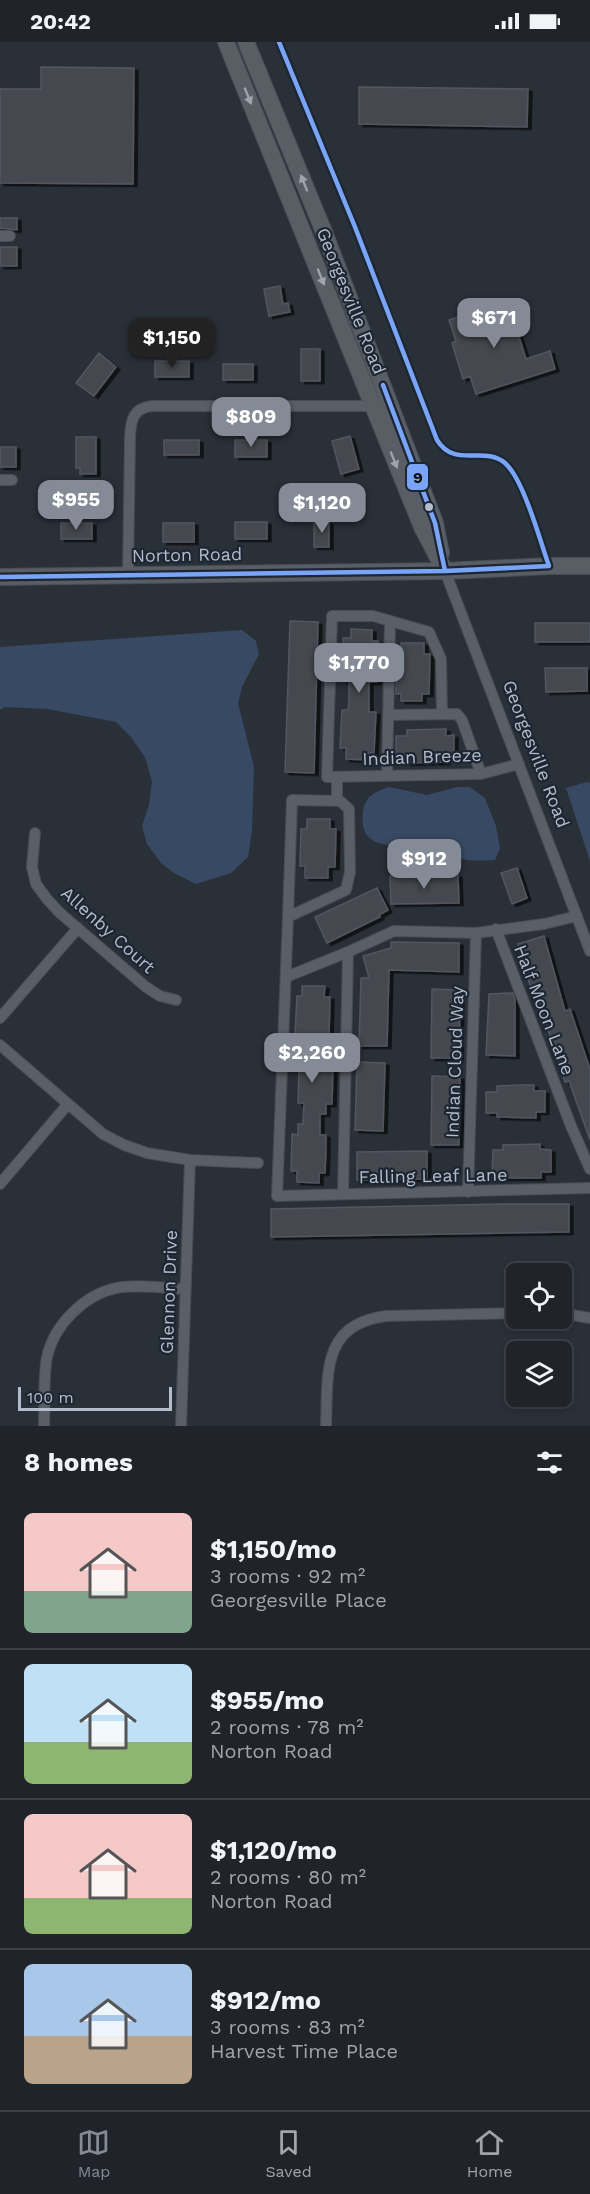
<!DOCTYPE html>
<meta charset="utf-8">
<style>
:root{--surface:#20242a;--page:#2d3036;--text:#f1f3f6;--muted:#a2a4a8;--line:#3d4147;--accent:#848b96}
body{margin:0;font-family:"Work Sans",sans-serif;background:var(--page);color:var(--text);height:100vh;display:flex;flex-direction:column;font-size:22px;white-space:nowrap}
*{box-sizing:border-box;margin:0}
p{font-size:20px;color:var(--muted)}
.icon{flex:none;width:33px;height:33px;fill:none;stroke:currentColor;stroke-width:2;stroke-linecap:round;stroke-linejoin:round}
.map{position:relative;height:1384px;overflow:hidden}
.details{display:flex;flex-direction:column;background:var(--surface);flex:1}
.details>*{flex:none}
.tools{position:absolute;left:506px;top:1221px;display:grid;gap:12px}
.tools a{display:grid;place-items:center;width:66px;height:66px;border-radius:9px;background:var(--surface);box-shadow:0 3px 9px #0003,0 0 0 2px var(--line);font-size:30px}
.scale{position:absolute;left:18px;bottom:15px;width:154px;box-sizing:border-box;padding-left:6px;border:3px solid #b4bcc9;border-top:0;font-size:16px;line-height:21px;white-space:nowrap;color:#b4bcc9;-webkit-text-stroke:4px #1d2633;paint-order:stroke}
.price{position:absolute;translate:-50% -51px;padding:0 14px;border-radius:12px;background:var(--accent);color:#fff;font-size:20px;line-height:39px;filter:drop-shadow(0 2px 3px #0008)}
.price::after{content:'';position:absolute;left:50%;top:36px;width:18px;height:14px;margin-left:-9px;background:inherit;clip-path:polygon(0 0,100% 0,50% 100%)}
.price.active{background:#222;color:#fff}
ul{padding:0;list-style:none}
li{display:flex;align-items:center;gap:18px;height:150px;padding:0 24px}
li+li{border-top:2px solid var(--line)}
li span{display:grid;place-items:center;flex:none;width:168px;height:120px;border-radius:9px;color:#555}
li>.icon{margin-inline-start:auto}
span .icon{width:72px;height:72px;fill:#fffc;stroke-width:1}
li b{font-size:26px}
h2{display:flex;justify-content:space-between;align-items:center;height:72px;padding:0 24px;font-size:26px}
.status{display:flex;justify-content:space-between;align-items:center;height:42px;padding:0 30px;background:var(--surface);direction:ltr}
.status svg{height:16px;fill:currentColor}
.tabs{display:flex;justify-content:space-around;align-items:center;height:84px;border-top:2px solid var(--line);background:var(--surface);font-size:16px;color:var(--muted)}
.tabs a{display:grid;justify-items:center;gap:3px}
.tabs .active{color:var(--accent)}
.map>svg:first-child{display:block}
.water{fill:#384963}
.building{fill:#444950;stroke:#52575f;stroke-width:1.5;filter:url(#shadow)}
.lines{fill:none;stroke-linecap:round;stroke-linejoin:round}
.street-casing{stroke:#484c53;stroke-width:12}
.secondary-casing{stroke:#484c53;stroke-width:18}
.street{stroke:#5a5e66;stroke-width:10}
.secondary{stroke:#595d64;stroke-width:16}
.bus-1-casing{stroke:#1d2633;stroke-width:9}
.bus-1{stroke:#7aa5f7;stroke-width:4.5}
.oneway{fill:#9da4b0}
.bus-dot{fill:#b4bcc9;stroke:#1d2633;stroke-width:2}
.labels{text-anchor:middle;stroke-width:4.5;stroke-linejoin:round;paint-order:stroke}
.street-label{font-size:18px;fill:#b4bcc9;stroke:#1d2633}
.line-badge{stroke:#1d2633;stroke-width:2}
.pale-badge-label{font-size:16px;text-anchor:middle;font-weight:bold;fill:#111}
</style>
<div class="status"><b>20:42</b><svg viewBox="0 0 49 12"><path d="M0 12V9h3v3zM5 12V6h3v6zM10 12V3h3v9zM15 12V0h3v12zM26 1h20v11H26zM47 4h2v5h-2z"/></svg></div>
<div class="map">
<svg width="590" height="1384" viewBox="0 0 590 1384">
<defs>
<filter id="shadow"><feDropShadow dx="4" dy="2.5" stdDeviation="0" flood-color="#0009"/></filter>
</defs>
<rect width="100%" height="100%" fill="#2a3038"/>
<!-- water -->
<path class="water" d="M242,588L256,599L259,612L242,645L238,661L254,725L252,789L248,815L231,831L196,842L174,831L161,821L147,802L142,784L149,763L152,740L145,715L131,695L116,680L47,667L5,665L0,668V605Z
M587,740L590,741V819L566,746Z
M389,745L427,753L457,745H470L485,756L496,784L500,806L495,818C481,819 462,819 449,814C443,812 438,808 432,806C413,801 389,808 372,798C362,792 362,779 363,769C366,753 375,750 389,745Z"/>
<!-- building -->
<path class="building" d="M41,25L134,26L133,142L0,141V47H41Z
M359,45L528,47L527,85L359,82Z
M0,176H17V188L0,186Z
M0,205H17V224H0Z
M280,244L283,262L288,261L290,270L269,274L264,247Z
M508,259L526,317L550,309L555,327L476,352L470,334L463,337L452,301L456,299L449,278Z
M301,307H320V339H301Z
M99,311L116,325L94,354L76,341Z
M155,319H189V335H155Z
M223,322H253V338H223Z
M350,394L359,427L341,432L332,399Z
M76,395H96V432H80V426H76Z
M164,398H199V413H164Z
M235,398H267V415H235Z
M0,405H16V425H0Z
M321,452H335L336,474H322Z
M235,480H267V497H235Z
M314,480H329V505H314Z
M61,481H92V497H61Z
M163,481H194V500H163Z
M290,579L318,580L314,731L285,730Z
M535,581H590V600H535Z
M351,587L372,588V599H378L377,640H369V670H376L374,711H368L367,718L346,717V706H340L342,668H348L349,659V639H343V596H351Z
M401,601H424V612H430L429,652H422V659H401V652H396L397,611H401Z
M545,626H587V649L546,650Z
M446,687V694L454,693V714H446V720L407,721V715H396V694H407V688Z
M307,777H330V787H336L335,825H328V836H305V824H300L301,787H307Z
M517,826L527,856L512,862L501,831Z
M458,833L459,861L391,862L390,834Z
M377,846L388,868L379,873L380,875L327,901L315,875Z
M544,894L565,969L570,967L590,1027V1098L569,1039L565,1040L541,966L537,967L518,902Z
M391,900L459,901V930L389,928L387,1004H359L361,936H369L363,914L391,906Z
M302,944H325L324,955H330L329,995H322V1013H327V1024H333L332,1062H326V1072H320V1093H326V1107L325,1131H319V1141L297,1140V1129H291L292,1092L298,1093V1082H303L304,1061H298L299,1023H305V1002H301V992H295L297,954H302Z
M432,947L460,948L459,1016H431Z
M513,951L515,958V1014L486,1013L489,952Z
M357,1020L385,1021L383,1089L355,1088Z
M432,1034L460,1035L459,1103H431Z
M520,1043H534V1049H545V1070H536V1076L497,1075V1071H486V1050H497V1044Z
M540,1102V1107L551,1108V1130H541V1136H503V1131L492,1130L493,1108H503V1103Z
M427,1109V1137L357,1138V1110Z
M501,1162H569V1190L271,1195V1167Z"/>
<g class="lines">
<!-- street casing -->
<g class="street-casing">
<path id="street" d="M0,194H10
M0,438H12
M445,529L590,909
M128,533L130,395C131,378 133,366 152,364H372
M442,671L441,617L429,590L373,574H332L327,735L481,732L519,722
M388,673L457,672L462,678L481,732
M387,734L390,580
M292,758L340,759L349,767L350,830L346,848L288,875Z
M337,759V735
M35,791L32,825L36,842L47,857L60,871L146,945L160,954L176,958
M288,875L277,1154L590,1146
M496,887L571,1084L590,1127
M286,935L348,910L394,889L476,891L544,882L577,874
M0,976L78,886
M0,1003L103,1092L124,1103L147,1111L190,1118L258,1121
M0,1142L68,1062
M468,1150L476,891
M343,1152L348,910
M561,1271L590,1276
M44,1384C45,1361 43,1337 47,1315C54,1283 84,1253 116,1246C138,1242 163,1246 185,1247
M181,1384L190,1118
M326,1384C328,1332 321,1282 386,1274L516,1271"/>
</g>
<!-- secondary casing -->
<g class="secondary-casing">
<path id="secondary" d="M226,0L422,485L445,529
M246,0L326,195L435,481L441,511
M0,535L445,529L549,524H590"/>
</g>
<!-- street -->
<use href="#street" class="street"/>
<!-- secondary -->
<use href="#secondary" class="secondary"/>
<!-- bus-1 casing -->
<g class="bus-1-casing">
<path id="bus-1" d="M383,343L435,481L445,529
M0,535L445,529L549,524C540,499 524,438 505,421C484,403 455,427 437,398L355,185L279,0"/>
</g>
<!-- bus-1 -->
<use href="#bus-1" class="bus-1"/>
</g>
<!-- one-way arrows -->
<defs><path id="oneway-solid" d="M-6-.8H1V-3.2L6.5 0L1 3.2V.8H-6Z" transform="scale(1.5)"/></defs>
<g class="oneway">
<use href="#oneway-solid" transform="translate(248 54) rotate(68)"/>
<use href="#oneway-solid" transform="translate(304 141) rotate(-112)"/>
<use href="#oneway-solid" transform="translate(321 235) rotate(68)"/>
<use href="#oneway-solid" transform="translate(394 418) rotate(68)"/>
</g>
<!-- markers -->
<circle class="bus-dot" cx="429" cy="465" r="5"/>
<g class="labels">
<!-- street labels -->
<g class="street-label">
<text transform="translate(351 259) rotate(68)" y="6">Georgesville Road</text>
<text transform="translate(187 513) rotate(-1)" y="6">Norton Road</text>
<text transform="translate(536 712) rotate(69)" y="6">Georgesville Road</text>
<text transform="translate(422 715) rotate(-2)" y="6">Indian Breeze</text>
<text transform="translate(108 888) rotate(42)" y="6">Allenby Court</text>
<text transform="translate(544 968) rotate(69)" y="6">Half Moon Lane</text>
<text transform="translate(455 1020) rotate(-88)" y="6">Indian Cloud Way</text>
<text transform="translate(433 1134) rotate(-1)" y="6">Falling Leaf Lane</text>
<text transform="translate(169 1250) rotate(-88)" y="6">Glennon Drive</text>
</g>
</g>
<rect class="line-badge" x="406" y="421" width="23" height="28" rx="6" fill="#7aa5f7"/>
<g class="pale-badge-label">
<text x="418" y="441">9</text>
</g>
</svg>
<div class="tools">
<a><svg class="icon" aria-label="locate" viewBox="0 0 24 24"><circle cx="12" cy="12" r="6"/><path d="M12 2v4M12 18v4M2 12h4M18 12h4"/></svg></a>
<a><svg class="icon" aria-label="layers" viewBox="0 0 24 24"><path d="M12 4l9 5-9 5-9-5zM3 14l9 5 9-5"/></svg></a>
</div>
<div class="scale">100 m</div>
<b class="price" style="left:494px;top:307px">$671</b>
<b class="price active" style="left:172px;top:327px">$1,150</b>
<b class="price" style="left:251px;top:406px">$809</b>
<b class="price" style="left:76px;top:489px">$955</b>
<b class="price" style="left:322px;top:492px">$1,120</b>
<b class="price" style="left:359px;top:652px">$1,770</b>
<b class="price" style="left:424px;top:848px">$912</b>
<b class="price" style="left:312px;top:1042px">$2,260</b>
</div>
<section class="details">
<h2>8 homes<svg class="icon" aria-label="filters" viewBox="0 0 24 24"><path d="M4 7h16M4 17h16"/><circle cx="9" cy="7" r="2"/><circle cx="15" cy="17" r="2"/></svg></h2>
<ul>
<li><span style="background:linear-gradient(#f6c9c9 65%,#7fa58c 0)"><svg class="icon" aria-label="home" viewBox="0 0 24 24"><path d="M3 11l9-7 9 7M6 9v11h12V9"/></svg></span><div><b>$1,150/mo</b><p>3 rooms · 92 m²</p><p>Georgesville Place</p></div></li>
<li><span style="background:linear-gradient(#bfe0f5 65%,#8fb573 0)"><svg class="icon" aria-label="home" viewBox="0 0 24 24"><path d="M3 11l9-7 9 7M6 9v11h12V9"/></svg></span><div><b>$955/mo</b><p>2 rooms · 78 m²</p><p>Norton Road</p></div></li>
<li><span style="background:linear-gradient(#f6c9c9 70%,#8fb573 0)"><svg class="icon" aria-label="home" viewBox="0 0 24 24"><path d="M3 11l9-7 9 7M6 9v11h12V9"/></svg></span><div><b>$1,120/mo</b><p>2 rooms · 80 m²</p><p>Norton Road</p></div></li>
<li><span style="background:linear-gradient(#a9c7e8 60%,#b9a48a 0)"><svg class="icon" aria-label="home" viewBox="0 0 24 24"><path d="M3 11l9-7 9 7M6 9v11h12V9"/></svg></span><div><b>$912/mo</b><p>3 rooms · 83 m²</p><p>Harvest Time Place</p></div></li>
</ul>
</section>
<nav class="tabs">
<a class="active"><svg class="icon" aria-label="map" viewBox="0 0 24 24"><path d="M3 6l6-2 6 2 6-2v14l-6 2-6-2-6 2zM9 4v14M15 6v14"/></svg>Map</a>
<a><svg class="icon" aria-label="saved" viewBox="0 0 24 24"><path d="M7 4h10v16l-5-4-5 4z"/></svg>Saved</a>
<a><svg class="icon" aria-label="home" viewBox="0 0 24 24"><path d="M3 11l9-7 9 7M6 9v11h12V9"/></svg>Home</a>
</nav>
